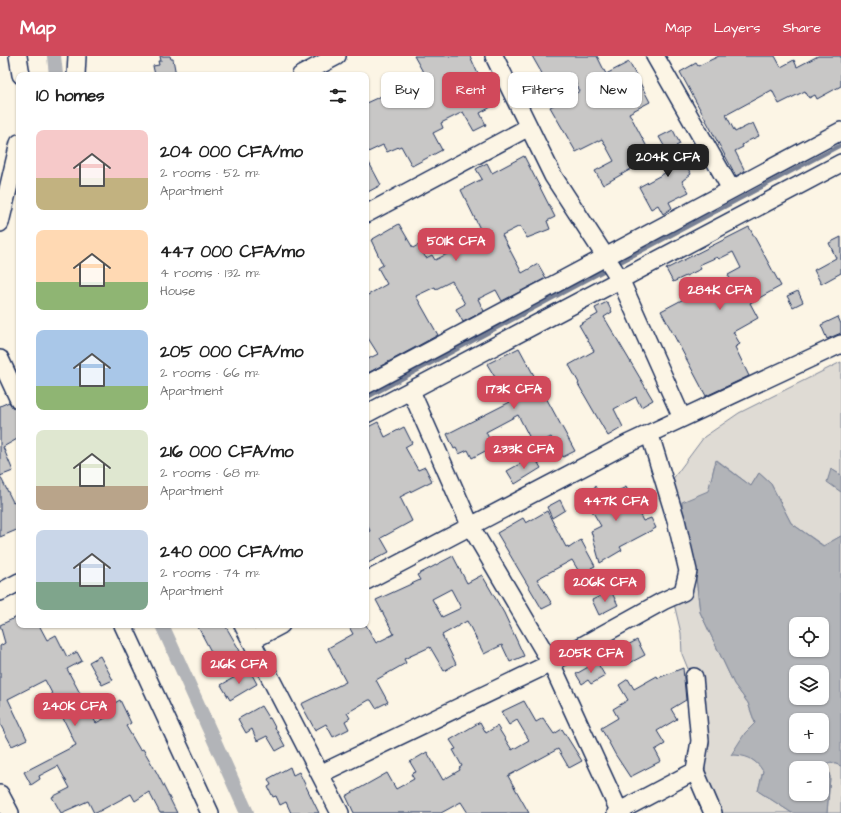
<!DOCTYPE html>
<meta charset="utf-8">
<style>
:root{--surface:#fff;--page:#f2f2f2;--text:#222;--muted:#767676;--accent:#d1495b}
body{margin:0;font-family:"Architects Daughter",sans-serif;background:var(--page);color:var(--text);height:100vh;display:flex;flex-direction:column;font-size:15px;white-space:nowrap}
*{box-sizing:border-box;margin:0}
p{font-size:13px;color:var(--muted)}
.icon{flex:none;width:22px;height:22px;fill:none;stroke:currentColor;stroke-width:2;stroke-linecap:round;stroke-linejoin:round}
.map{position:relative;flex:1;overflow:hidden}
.details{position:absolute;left:16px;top:16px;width:353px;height:556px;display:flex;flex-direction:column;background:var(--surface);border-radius:8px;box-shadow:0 1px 3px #0004}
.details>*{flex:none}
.top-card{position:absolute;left:381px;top:16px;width:380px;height:36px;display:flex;gap:8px}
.fabs{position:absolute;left:789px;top:561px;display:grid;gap:8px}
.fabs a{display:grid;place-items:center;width:40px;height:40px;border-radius:8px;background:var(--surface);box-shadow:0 1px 3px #0004;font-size:20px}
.price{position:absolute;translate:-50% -34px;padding:0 9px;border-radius:8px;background:var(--accent);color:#fff;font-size:13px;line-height:26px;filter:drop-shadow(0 1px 2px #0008)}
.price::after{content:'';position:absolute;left:50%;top:24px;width:12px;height:9px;margin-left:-6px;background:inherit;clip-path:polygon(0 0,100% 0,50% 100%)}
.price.selected{background:#222;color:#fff}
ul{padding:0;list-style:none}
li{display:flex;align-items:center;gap:12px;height:100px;padding:0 20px}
li span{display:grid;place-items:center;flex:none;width:112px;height:80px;border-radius:8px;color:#555}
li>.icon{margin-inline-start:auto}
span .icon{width:48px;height:48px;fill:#fffc;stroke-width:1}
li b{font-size:17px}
h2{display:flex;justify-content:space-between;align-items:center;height:48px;padding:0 20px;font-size:17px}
.chip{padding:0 14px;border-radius:8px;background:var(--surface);box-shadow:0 1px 3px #0004;font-size:14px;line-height:36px}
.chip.selected{background:var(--accent);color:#fff}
header{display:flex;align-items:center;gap:24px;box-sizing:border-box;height:56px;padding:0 20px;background:var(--accent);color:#fff}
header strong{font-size:19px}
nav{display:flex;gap:22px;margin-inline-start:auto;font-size:14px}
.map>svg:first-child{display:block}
.green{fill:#dfdbd4;stroke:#7d8599}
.water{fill:#b2b4b8;stroke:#767f94;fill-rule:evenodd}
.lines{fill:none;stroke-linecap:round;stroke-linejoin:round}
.stream{stroke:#767f94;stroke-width:4}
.canal{stroke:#b2b4b8;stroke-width:14}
.building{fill:#c8c7c6;stroke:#1b2f5e;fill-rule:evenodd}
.minor-casing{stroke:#1b2f5e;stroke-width:20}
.minor{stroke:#fcf5e5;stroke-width:17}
</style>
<header>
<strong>Map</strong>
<nav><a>Map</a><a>Layers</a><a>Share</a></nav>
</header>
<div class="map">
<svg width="841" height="757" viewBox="0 0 841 757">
<rect width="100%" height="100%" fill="#fcf5e5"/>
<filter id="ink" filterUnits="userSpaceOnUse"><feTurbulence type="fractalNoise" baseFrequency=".025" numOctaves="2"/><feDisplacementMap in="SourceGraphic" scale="8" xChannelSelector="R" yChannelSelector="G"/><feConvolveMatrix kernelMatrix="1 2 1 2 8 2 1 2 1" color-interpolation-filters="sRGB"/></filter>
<g filter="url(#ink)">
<!-- green -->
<path class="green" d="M841,306V419L831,413L841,436V480L824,490L791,467L771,428L759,417L751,430L717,404L714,411L695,513L700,556L734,628L748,647L755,667L745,677L746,699L759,709L763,715L758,735L792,757H716L701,697L698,662L688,613L682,598L681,577L671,535L684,516L669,472L672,424L704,381L739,357Z
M831,706L841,710V757H827L830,721L826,707Z"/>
<!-- water -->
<path class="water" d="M716,404L751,430L759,417L771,428L791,467L823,490L841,480V710L831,706L826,708L830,721L827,757H792L758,735L763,715C755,702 745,699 731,699L745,677L755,667L748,647L734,628L700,556L695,513L684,475L682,446L708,435ZM796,568H822V594H796ZM796,616H822V642H796ZM796,664H822V690H796ZM796,712H822V738H796Z
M831,413L841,419V436L827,426Z"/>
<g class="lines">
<!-- stream -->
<path class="stream" d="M615,209L841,89
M366,342L609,212"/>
<!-- canal -->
<path class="canal" d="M54,0L56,19
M162,569L247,757"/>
</g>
<!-- building -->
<path class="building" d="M160,0H170L171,3H173L176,19H155L153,10L159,9L158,5H161Z
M414,0H470L478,18L463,25L474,44L488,36L495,49L480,57L486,69L474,75L463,56L441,67L443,72L433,77L442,94L412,110L401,90L387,96L383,89L366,97V47L388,37L423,16Z
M532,0H597L606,18L629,6L650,46L629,57L647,91L641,94L647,104L603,129L595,115L614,105L602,83L576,96L550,51L580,35L570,17L548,28Z
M719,0H775L781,11L794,4L797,11L818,0H841V30L817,43L815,39L809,42L805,35L779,48L772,34L726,59L735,76L753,67L759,80L748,85L742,89L743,91L735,95L745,115L736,120L680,16L696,7L698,10Z
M673,74L680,88L676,90L691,118L682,125L689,136L669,146L672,152L663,158L658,149L651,153L639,131L676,111L659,81Z
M524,100L555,161L547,165L550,173L527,182L520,170L502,179L522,217L538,208L546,222L502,245L496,234L478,243L484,255L463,266L456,253L465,248L452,225L436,233L435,231L416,240L438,279L366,318V304L378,298L366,279V240L387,228L378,212L383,209L371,184L399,168L413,192L418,189L426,202L432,199L435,204L455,194L453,189L481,175L461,134L482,123L476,113L487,107L492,117Z
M366,101L381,129L366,137Z
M749,171L781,230L750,247L758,262L733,276L740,288L735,291L749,320L706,340L661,255L710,229L712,233L730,223L728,219L741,212L733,196L719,203L717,201L699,209L701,213L673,226L666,213Z
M841,181V217L821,228L814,214L836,202L829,187Z
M798,235L803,246L793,251L787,240Z
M607,246L612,256L604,261L653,344L641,351L636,341L614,353L623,371L608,380L578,328L579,327L569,309L594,295L579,269L598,258L595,252Z
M838,261L841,268V277L827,283L821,269Z
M519,292L575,395L563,401L551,381L534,390L518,359L486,376L493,391L472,402L468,394L459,398L456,392L454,393L447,378L510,346L487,308Z
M9,346L13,352L19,354V382L3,391L13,415L0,420V350Z
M378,366L385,381L404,371L412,387L405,391L418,414L425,411L432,425L400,441L412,465L381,482L389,496L366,508V477L370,475L366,466V372Z
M534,400L541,412L515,428L507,415Z
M0,420L13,446L19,443V473L0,481Z
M595,430L602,443L626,431L643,465L651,462L656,472L620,491L622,494L600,507L591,475L601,470L591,453L583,449Z
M560,444L565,454L552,462L547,451Z
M547,455L566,491L568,490L569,492L581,484L595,510L591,512L594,519L584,524L572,504L537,523L552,548L542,553L497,477L523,462L526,467Z
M453,500L467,527L482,519L504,557L524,600L510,606L502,589L484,598L467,565L442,579L456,608L444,615L430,591L404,603L406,607L376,624L388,646L376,652L371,644H369L347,657L350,662L345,665L349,673L333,681L326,668L315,674L301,648L346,626L328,592L353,578L348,569H366L376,587L394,578L376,544L420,524L417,519ZM451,533L461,552L442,561L432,543Z
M611,535L618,549L599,559L592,544Z
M19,560V569H39L47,584L56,579L67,601L77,596L82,605L67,613L96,667L115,657L111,649L120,644L131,667L126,670L140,694L143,693L157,717L177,757H160L149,736L135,745L131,738L96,757H94L88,745L61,757L52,741L70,732L58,710L39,720L40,723L31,729L24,716L76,689L60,656L54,659L49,648L56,645L45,624L8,643L27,683L12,690L0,668V590L5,587L0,569Z
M197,569H225L240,595L217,607Z
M637,584L645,599L628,608L620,593Z
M100,600L113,624L102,629L89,606Z
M597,606L605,620L591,628L588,624L582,628L576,618Z
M683,612L686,644L671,653L677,663L657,675L665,688L655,694L661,705L630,721L615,698L601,672L618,662L613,653L628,644L619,629L628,623L634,633L657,620L658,622Z
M249,613L257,628L230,644L221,629Z
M524,645L536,666L543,662L554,678L562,673L582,705L569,712L558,693L508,720L529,757H468L461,746L441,757H354L346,740L387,717L396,733L414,723L411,718L416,716L410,706L427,696L443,724L460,714L459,712L462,710L453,694L456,693L450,684L480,666L486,677L497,670L512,694L529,684L517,664L509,669L501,656Z
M261,650L269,663L270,662L285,690L276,695L267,680L257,685L252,673L246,677L238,663Z
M290,711L293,719L299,716L319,757H291L286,746L280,749L276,740L273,741L268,731L271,729L268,723Z"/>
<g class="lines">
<!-- minor casing -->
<g class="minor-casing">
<path id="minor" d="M18,0L21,19
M494,0L553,120L620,223L682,362
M655,0L731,133
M76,19L77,0
M301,19L337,0
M366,158L529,71
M0,167L19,87
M0,303L19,344
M366,329L841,75
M411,335L471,471L551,607L620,757
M366,358L841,107
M366,525L627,388L841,288
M0,536L19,526
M123,569L210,757
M243,569L340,757
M251,585L281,569
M694,621L700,685L695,715L713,757
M320,718L551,607L663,545L683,536L688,515L676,464L650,379
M0,738L10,757
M616,757L695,715"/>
</g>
<!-- minor -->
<use href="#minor" class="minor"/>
</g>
</g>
</svg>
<div class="fabs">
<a><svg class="icon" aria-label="locate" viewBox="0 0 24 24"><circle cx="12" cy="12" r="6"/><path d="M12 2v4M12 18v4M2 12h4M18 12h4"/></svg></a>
<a><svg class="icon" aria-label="layers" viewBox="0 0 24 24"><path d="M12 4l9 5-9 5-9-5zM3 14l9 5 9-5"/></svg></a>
<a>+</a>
<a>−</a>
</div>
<b class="price selected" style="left:668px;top:122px">204K CFA</b>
<b class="price" style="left:456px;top:206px">501K CFA</b>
<b class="price" style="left:720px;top:255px">284K CFA</b>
<b class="price" style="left:514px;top:354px">173K CFA</b>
<b class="price" style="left:524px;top:414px">233K CFA</b>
<b class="price" style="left:616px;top:466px">447K CFA</b>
<b class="price" style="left:605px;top:547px">206K CFA</b>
<b class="price" style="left:591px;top:618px">205K CFA</b>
<b class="price" style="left:239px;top:629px">216K CFA</b>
<b class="price" style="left:75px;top:671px">240K CFA</b>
<div class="top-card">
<a class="chip">Buy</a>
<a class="chip selected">Rent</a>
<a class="chip">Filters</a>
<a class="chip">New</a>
</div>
<section class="details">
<h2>10 homes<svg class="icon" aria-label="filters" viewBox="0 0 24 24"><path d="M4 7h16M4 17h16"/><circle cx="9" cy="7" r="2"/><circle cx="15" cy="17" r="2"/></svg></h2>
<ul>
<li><span style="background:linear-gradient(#f6c9c9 60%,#c2b280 0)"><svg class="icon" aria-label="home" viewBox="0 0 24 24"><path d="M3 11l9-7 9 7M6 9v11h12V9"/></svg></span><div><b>204 000 CFA/mo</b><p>2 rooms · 52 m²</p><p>Apartment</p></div></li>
<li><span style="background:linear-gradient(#ffd9b3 65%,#8fb573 0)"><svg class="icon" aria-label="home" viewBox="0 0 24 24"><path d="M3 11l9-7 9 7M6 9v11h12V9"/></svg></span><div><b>447 000 CFA/mo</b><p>4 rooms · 132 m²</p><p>House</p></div></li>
<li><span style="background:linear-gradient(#a9c7e8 70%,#8fb573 0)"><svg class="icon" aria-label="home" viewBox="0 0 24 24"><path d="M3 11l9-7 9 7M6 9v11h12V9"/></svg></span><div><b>205 000 CFA/mo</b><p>2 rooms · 66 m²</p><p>Apartment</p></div></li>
<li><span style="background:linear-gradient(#dfe7d0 70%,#b9a48a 0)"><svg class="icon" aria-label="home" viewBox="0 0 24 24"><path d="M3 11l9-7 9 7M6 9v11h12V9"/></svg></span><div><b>216 000 CFA/mo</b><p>2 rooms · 68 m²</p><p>Apartment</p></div></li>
<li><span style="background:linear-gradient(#c9d6e8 65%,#7fa58c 0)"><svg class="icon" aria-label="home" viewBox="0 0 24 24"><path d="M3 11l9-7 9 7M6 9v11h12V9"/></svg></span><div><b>240 000 CFA/mo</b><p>2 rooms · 74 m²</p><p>Apartment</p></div></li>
</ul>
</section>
</div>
